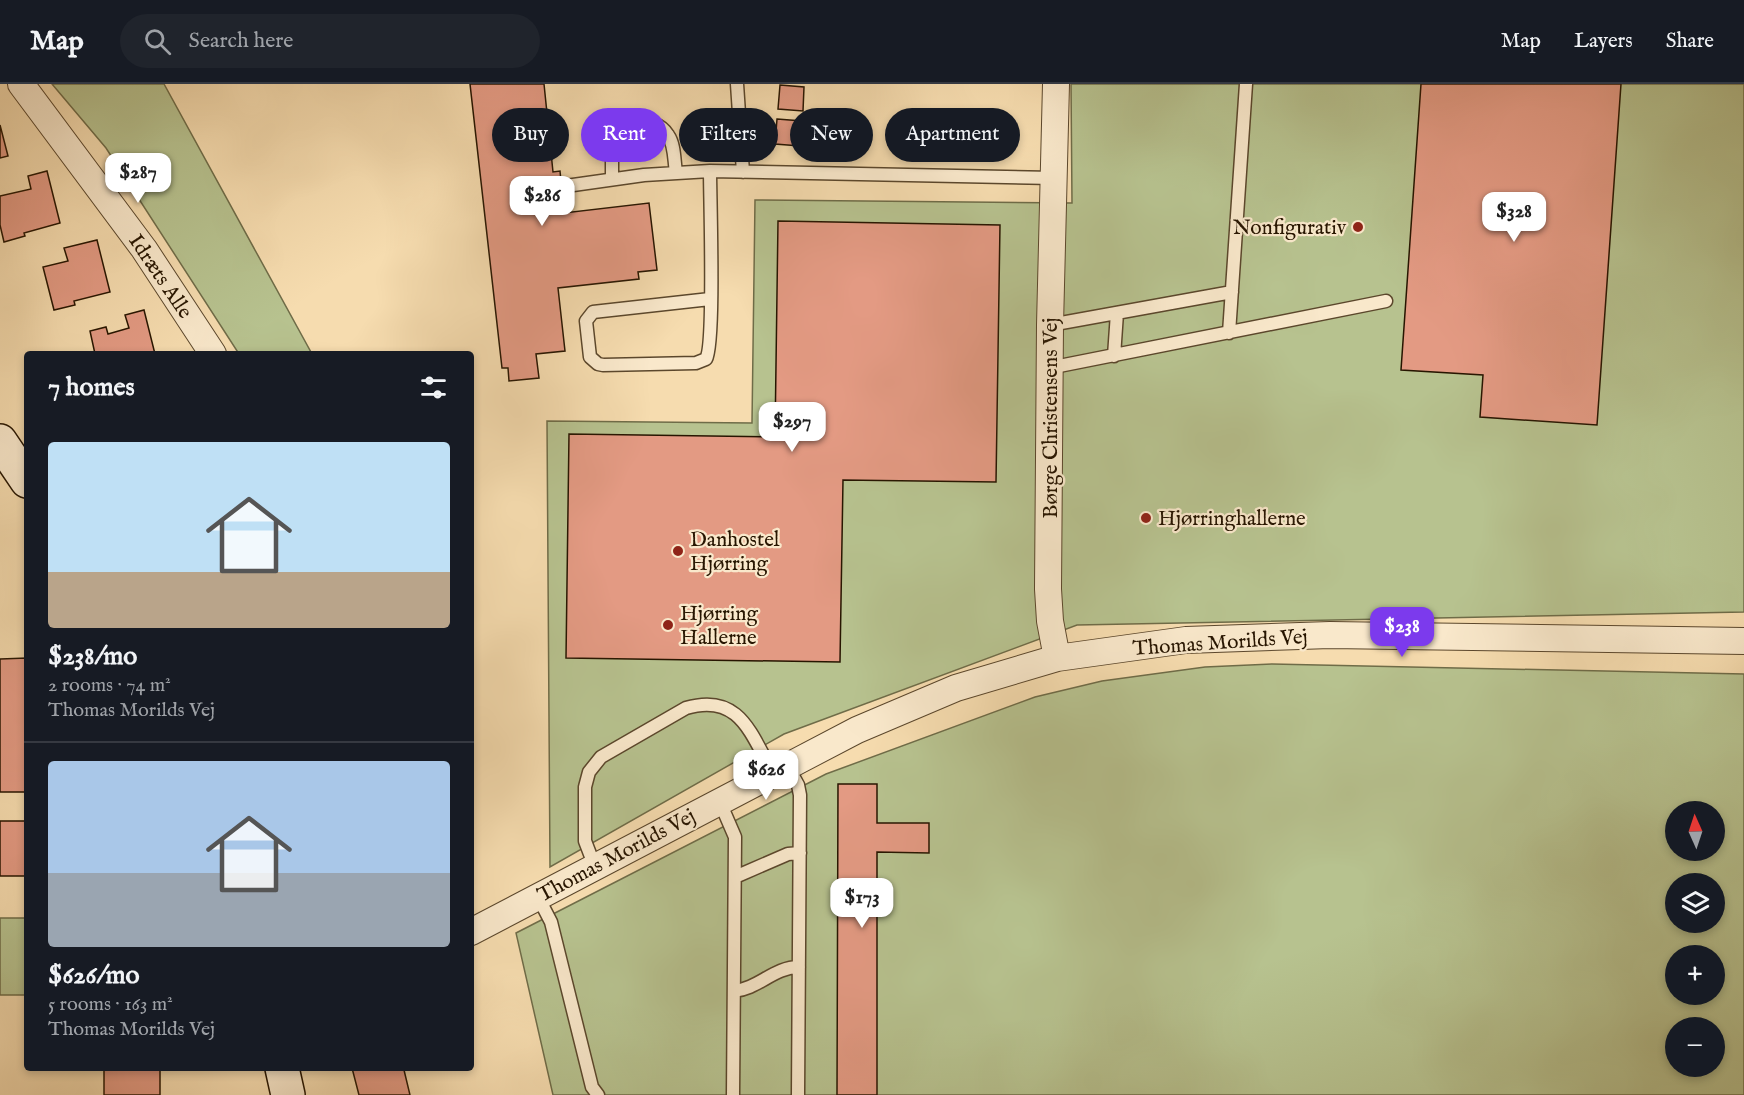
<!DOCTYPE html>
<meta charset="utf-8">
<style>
:root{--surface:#171b24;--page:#20242c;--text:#f1f3f6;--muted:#9ea1a6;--line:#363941;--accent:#7c3aed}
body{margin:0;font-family:"IM FELL English",serif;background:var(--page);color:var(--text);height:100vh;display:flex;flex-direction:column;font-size:22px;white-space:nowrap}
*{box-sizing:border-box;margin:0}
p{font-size:20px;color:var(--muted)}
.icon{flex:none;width:33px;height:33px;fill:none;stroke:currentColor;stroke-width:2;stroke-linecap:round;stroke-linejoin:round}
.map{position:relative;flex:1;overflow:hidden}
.details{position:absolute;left:24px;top:267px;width:450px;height:720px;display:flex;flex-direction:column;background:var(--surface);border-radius:6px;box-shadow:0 3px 9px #0003}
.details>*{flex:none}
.hud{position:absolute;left:492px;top:24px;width:570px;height:54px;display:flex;gap:12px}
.needle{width:39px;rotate:357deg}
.fabs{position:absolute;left:1665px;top:717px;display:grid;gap:12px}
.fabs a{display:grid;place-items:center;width:60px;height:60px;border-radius:50%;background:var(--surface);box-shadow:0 3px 9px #0003;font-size:30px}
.price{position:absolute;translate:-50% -51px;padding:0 14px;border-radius:12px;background:#fff;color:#222;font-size:20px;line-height:39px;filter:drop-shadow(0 2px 3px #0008)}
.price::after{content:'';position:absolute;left:50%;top:36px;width:18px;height:14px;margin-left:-9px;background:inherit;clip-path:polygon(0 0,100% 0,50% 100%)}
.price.current{background:var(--accent);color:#fff}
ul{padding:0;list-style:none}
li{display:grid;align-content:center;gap:12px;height:318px;padding:0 24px}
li+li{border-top:2px solid var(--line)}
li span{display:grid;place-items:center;height:186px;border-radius:6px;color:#555}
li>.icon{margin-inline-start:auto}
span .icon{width:108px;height:108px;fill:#fffc;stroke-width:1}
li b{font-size:26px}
h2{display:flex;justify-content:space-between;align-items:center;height:72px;padding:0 24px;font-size:26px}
.chip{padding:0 21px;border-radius:27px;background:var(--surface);box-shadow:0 3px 9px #0003;font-size:21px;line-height:54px}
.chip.current{background:var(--accent);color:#fff}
header{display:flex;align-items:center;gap:36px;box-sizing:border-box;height:84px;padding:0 30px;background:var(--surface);border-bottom:2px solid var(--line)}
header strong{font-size:28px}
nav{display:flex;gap:33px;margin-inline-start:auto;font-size:21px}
.search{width:420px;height:54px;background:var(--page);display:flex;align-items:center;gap:15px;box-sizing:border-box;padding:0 21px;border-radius:33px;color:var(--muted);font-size:22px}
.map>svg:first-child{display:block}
.green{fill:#b7c28f;stroke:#6f6c48;stroke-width:1.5;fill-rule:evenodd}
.building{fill:#e39a83;stroke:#271500;stroke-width:1.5}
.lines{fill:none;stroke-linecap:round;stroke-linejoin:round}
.lane-casing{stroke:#5b472c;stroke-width:15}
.street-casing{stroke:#5b472c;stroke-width:28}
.secondary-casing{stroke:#271500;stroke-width:36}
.lane{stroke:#f9e8cb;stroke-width:12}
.street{stroke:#f9e8cb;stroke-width:26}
.secondary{stroke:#f9e8cb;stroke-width:33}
.poi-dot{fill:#8f2418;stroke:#f9e8cb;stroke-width:2}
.labels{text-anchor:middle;stroke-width:4.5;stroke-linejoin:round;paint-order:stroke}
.poi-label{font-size:21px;fill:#271500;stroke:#f9e8cb;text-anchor:start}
.street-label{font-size:21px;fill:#271500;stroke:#f9e8cb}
</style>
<header>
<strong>Map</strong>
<div class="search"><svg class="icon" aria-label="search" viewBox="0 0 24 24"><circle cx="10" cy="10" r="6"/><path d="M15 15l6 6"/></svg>Search here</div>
<nav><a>Map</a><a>Layers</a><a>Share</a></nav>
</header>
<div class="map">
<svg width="1744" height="1011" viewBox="0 0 1744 1011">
<rect width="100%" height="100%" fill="#f6dcaf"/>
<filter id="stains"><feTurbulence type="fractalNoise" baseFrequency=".00333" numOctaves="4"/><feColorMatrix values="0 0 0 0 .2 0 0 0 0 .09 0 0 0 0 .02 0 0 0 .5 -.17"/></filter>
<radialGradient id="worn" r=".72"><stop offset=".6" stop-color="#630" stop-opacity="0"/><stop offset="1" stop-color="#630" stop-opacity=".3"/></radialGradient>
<!-- green -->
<path class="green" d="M52,0H164L312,270H239L106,64Z
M1071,0H1744V528L1077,541L784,650L550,783L547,337L752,339L755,116L1072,119Z
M1272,580L1744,590V1011H553L516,849L826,690L1035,613L1102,597L1205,583ZM1676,728H1714V766H1676ZM1676,800H1714V838H1676ZM1676,872H1714V910H1676ZM1676,944H1714V982H1676Z
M0,834H27V911H0Z"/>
<!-- building -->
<path class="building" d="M470,0H544L553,88L560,87L564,129L649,119L657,186L638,188L639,195L558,204L565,267L536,270L539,294L509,297L508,284H502Z
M1421,0H1621L1597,341L1480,333L1483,291L1401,286Z
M780,1L804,3L803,27L778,25Z
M777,35L802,37L800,62L775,60Z
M0,41L8,72L0,74Z
M47,87L60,139L24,149L25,152L4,158L0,141V112L31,105L28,92Z
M778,137L1000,141L996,398L843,396L840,578L566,574L569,350L775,353Z
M97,156L110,208L74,217L75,221L54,226L43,183L68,177L64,164Z
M144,226L155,270H95L90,247L106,243L108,250L129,244L125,231Z
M27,574V708H0V575Z
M838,700H877V739H929V769L877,768V1011H837Z
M0,737H27V792H0Z
M104,984H160V1011H104Z
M352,984H414L404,986L410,1011H359Z"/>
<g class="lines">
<!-- lane casing -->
<g class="lane-casing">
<path id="lane" d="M737,0L743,88
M612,95V57C624,39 654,29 668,51C675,61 674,77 676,88
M566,102L644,91L710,87L1053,94
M710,215L593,228L586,237L590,273L598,280L603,281L696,279L706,275C715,260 710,115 710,87
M1050,241L1232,208
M1229,249L1246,0
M1114,272L1117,229
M1049,284L1386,217
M787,681L798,701L800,711L798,1011
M719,716L735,753L733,1011
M595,783L585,757V703L589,688L601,673L686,624C740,608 751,651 773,689
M735,793L788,770L800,769
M538,813L551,838L592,1003L598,1011
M734,907C758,905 774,883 799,883"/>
</g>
<!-- street casing -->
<g class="street-casing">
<path id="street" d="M21,0L144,165L213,270
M1056,0L1050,241L1048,505L1050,537L1057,574
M471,848L857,646L956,604L1057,574L1186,556L1330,551L1744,557"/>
</g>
<!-- secondary casing -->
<g class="secondary-casing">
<path id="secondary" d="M0,357L27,397
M282,984L288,1011"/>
</g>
<!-- lane -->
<use href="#lane" class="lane"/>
<!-- street -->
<use href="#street" class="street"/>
<!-- secondary -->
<use href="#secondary" class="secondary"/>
</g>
<!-- markers -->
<g class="poi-dot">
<circle cx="1358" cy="143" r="6"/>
<circle cx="1146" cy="434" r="6"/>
<circle cx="678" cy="467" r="6"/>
<circle cx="668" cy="541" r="6"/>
</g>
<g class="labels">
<!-- poi labels -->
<g class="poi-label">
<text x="1346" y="150" text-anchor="end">Nonfigurativ</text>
<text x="1158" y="441">Hjørringhallerne</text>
<text x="690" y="462">Danhostel<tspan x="690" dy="24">Hjørring</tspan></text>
<text x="680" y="536">Hjørring<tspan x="680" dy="24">Hallerne</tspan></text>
</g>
<!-- street labels -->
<g class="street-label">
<text transform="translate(161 192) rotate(56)" y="7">Idræts Alle</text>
<text transform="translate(1050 334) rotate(-90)" y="7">Børge Christensens Vej</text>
<text transform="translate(1220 558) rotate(-4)" y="7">Thomas Morilds Vej</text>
<text transform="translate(616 771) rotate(-28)" y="7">Thomas Morilds Vej</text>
</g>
</g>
<rect width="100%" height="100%" filter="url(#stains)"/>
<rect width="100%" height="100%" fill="url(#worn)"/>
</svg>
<div class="fabs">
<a><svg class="needle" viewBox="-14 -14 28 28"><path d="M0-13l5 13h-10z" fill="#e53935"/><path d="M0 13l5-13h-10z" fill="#9ea1a6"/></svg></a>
<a><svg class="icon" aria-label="layers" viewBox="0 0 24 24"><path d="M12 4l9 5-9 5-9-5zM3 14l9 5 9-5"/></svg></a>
<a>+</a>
<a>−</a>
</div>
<b class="price" style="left:138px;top:120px">$287</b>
<b class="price" style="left:542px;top:143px">$286</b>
<b class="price" style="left:1514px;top:159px">$328</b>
<b class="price" style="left:792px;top:369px">$297</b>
<b class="price current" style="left:1402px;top:574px">$238</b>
<b class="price" style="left:766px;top:717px">$626</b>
<b class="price" style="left:862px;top:845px">$173</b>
<div class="hud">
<a class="chip">Buy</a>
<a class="chip current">Rent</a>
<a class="chip">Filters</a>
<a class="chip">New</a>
<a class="chip">Apartment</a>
</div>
<section class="details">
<h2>7 homes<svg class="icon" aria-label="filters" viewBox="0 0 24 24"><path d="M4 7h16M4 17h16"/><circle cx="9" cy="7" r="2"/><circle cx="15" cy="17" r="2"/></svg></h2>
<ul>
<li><span style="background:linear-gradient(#bfe0f5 70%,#b9a48a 0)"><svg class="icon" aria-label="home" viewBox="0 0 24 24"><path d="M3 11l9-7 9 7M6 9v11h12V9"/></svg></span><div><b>$238/mo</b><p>2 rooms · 74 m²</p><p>Thomas Morilds Vej</p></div></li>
<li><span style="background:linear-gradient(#a9c7e8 60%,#9aa5b1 0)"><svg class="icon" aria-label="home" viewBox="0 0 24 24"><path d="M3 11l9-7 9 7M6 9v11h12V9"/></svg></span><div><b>$626/mo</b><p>5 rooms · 163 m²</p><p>Thomas Morilds Vej</p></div></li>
</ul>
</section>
</div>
